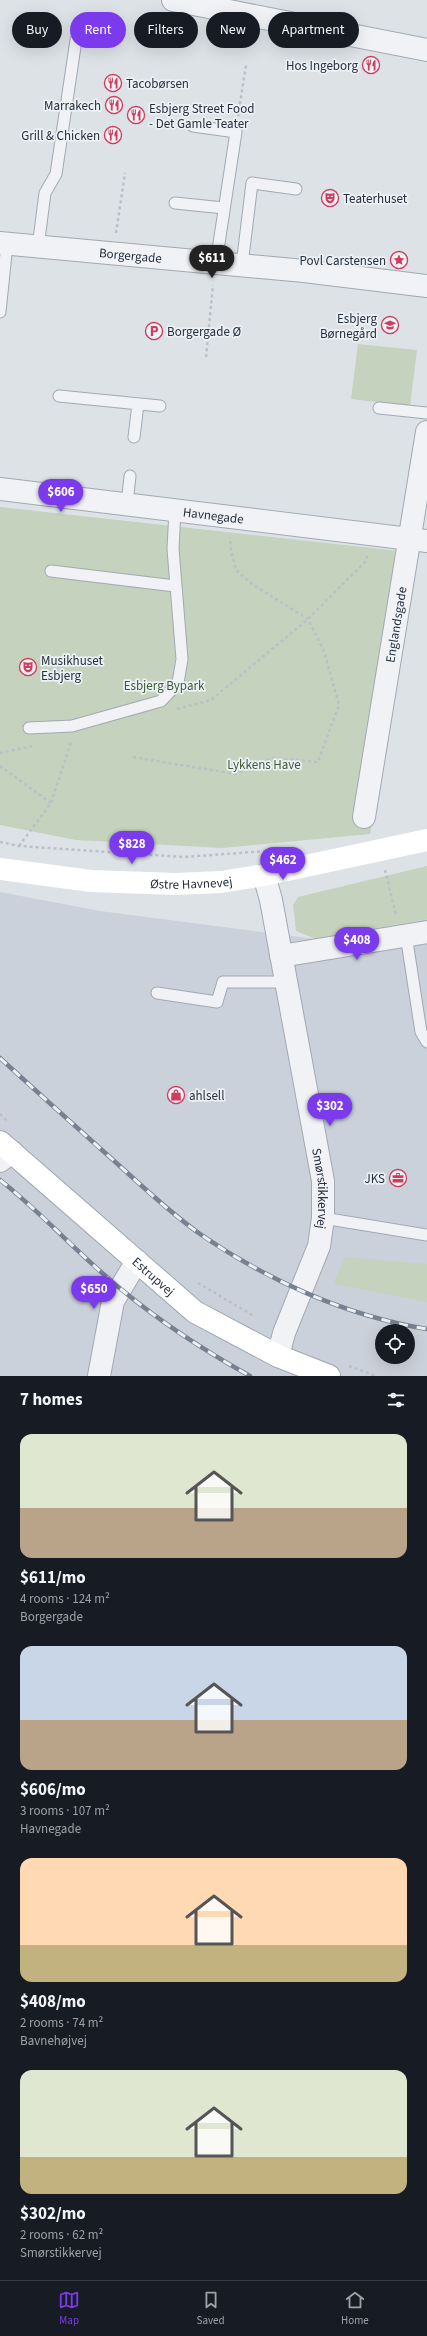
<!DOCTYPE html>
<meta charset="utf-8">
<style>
:root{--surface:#171b24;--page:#20242c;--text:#f1f3f6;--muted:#9ea1a6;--line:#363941;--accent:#7c3aed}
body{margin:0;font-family:"Source Sans 3",sans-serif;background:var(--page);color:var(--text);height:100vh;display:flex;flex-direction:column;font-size:15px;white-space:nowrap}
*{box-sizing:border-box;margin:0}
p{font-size:13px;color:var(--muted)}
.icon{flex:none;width:22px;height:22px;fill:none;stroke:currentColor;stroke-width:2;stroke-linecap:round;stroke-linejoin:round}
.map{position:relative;height:1376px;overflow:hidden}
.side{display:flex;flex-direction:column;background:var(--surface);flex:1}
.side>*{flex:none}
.top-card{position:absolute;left:12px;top:12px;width:403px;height:36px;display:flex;gap:8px}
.tools{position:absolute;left:375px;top:1324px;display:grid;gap:8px}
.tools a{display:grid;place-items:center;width:40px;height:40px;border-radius:50%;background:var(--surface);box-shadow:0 4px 16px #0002;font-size:20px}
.price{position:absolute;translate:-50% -34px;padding:0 9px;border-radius:14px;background:var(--accent);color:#fff;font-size:13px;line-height:26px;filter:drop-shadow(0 1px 2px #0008)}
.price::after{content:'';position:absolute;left:50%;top:24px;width:12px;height:9px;margin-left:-6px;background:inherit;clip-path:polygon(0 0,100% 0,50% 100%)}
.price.on{background:#222;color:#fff}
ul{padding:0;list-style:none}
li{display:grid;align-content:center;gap:8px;height:212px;padding:0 20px}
li span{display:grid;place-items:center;height:124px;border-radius:12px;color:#555}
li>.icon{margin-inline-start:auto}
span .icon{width:72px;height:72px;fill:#fffc;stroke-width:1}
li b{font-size:17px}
h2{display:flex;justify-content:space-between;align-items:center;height:48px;padding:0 20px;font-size:17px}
.tag{padding:0 14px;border-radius:18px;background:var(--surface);box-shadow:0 4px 16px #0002;font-size:14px;line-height:36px}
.tag.on{background:var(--accent);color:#fff}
.dock{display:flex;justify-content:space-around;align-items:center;height:56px;border-top:1px solid var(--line);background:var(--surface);font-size:11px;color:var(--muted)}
.dock a{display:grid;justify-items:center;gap:2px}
.dock .on{color:var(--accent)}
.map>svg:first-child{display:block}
.built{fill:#cbd1da;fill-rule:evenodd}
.green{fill:#c4d2be}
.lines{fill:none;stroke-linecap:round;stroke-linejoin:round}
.lane-casing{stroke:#a2a9b1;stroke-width:13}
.street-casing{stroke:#a2a9b1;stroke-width:24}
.primary-casing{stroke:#9ca7b4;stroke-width:24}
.path{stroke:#bbc0c6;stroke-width:2.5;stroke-dasharray:3 3;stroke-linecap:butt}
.lane{stroke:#f0f2f6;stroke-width:11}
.street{stroke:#f0f2f6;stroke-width:22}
.secondary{stroke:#fff;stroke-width:22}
.primary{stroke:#fff;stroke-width:22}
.rail-casing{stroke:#768291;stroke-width:4.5}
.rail{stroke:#ecf1f5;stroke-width:3;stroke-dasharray:9;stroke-linecap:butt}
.labels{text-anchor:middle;stroke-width:3.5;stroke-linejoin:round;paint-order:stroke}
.poi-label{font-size:13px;fill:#26303e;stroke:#ecf1f5;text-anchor:end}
.street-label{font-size:13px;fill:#26303e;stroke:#ecf1f5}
.park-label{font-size:13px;fill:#3d5b33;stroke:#ecf1f5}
</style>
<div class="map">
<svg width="427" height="1376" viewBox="0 0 427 1376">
<rect width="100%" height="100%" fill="#dde2e7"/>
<!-- built -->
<path class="built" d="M0,892L100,911L315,939L427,919V1376H0ZM382,1331H408V1357H382Z"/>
<!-- green -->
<path class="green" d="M358,344L417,350L410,406L351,399Z
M0,507L417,553L370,834L222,848L76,840L0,825Z
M427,866V919L315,939L296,931L293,905L298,897Z
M344,1257L427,1264V1302L334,1284Z"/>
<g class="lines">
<!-- lane casing -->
<g class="lane-casing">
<path id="lane" d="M193,126L236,132L216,263
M175,203L224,208
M38,247L45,193L56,174L76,40
M242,265L252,183L296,189
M0,312L7,244
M59,396L160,406
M379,408L427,413
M134,437L138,404
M127,504L130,476
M51,571L175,586
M29,728L72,726L161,701L178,683L182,659L173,549L175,510
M406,935L421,1032L427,1042
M157,993L217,1002L223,982H285
M323,1218L427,1235"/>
</g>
<!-- street casing -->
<g class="street-casing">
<g id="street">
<path d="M173,0L427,50"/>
<path id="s1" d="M0,243L304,271L427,286"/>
<path id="s2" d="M0,489L427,541"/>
<path id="s3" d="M364,817L427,432"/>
<path id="s4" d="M264,875L271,900L323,1181V1218L319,1246L284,1333L278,1356"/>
<path d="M281,956L427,932"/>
<path d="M0,1161L12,1152"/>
<path d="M99,1376L113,1301L137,1261"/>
</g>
</g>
<!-- primary casing -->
<g class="primary-casing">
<g id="primary">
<path id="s6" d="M0,1142L195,1312L278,1356L329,1376"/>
</g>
</g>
<!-- path -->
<path class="path" d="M238,116L246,65
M116,233L125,173
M206,357L213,285
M177,709L211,700L308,619L366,561L367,556
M0,753L33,746
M133,757L235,774L273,758L318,762L339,705L324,651L308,619L252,584L236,570L231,550L230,538
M0,766L51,803
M0,842L19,846L184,857L266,851
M19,846L51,803L71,742
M385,870L396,915
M0,1114L7,1121
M198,1283L254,1316
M349,1366L376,1376"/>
<!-- lane -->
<use href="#lane" class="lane"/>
<!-- street -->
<use href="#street" class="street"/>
<!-- secondary -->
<path class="secondary" id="s5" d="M0,869L91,881L176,884L221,882L264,875L427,840"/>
<!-- primary -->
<use href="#primary" class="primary"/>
<!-- rail casing -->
<g class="rail-casing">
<path id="rail" d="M0,1058C37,1092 75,1126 112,1159C141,1185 169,1212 200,1234C267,1280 346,1316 427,1329
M0,1180C43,1214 79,1255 122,1290C162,1323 205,1351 250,1376"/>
</g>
<!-- rail -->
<use href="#rail" class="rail"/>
</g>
<!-- icons -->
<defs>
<g id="restaurant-ring" transform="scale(0.9)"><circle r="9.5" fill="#ecf1f5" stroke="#d23c5c" stroke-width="1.5"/><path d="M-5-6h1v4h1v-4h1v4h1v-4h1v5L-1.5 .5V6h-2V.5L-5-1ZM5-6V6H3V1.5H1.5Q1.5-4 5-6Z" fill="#d23c5c"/></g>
<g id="theatre-ring" transform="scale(0.9)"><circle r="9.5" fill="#ecf1f5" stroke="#d23c5c" stroke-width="1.5"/><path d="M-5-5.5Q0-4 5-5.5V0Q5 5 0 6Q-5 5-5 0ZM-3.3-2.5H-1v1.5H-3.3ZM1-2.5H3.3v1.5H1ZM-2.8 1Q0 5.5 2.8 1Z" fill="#d23c5c"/></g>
<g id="sight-ring" transform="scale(0.9)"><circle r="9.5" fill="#ecf1f5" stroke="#d23c5c" stroke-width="1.5"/><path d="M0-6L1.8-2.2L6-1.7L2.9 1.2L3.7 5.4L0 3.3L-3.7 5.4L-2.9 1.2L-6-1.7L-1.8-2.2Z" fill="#d23c5c"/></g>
<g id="school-ring" transform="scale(0.9)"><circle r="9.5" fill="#ecf1f5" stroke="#d23c5c" stroke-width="1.5"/><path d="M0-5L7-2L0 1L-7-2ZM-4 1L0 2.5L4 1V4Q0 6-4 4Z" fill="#d23c5c"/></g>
<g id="parking-ring" transform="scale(0.9)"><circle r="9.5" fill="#ecf1f5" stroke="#d23c5c" stroke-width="1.5"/><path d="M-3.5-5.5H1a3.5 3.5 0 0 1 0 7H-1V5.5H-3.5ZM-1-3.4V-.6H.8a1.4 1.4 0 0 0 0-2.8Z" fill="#d23c5c"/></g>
<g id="shop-ring" transform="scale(0.9)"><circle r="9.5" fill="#ecf1f5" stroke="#d23c5c" stroke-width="1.5"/><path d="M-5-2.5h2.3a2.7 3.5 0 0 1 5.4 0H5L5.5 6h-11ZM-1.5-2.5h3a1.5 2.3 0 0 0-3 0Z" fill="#d23c5c"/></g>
<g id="office-ring" transform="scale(0.9)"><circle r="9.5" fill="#ecf1f5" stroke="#d23c5c" stroke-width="1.5"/><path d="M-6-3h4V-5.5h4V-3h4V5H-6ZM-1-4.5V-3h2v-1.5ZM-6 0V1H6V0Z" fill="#d23c5c"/></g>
</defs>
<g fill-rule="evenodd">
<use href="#restaurant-ring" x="371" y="65"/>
<use href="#restaurant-ring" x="113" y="83"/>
<use href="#restaurant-ring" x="114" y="105"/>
<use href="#restaurant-ring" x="136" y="115"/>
<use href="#restaurant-ring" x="113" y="135"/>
<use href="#theatre-ring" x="330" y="198"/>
<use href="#sight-ring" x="399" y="260"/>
<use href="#school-ring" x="390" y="325"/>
<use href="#parking-ring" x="154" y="331"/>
<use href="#theatre-ring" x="28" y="667"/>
<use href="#shop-ring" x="176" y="1095"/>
<use href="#office-ring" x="398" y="1178"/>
</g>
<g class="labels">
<!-- poi labels -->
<g class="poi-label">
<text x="358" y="70">Hos Ingeborg</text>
<text x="126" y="88" text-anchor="start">Tacobørsen</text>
<text x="101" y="110">Marrakech</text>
<text x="149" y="113" text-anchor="start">Esbjerg Street Food<tspan x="149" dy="15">- Det Gamle Teater</tspan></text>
<text x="100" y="140">Grill &amp; Chicken</text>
<text x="343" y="203" text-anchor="start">Teaterhuset</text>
<text x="386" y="265">Povl Carstensen</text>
<text x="377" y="323">Esbjerg<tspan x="377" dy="15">Børnegård</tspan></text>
<text x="167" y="336" text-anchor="start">Borgergade Ø</text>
<text x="41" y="665" text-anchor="start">Musikhuset<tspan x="41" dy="15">Esbjerg</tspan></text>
<text x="189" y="1100" text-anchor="start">ahlsell</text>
<text x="385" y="1183">JKS</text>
</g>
<!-- street labels -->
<g class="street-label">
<text dy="5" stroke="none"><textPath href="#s1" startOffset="131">Borgergade</textPath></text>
<text dy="5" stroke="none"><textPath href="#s2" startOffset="215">Havnegade</textPath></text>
<text dy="5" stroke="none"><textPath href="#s3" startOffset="195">Englandsgade</textPath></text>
<text dy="5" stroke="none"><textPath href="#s5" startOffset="192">Østre Havnevej</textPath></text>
<text dy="5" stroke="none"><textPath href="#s4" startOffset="319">Smørstikkervej</textPath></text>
<text dy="5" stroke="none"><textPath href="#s6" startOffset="204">Estrupvej</textPath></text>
</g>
<!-- park labels -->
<g class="park-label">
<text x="164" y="690">Esbjerg Bypark</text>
<text x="264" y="769">Lykkens Have</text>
</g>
</g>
</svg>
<div class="tools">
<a><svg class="icon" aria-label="locate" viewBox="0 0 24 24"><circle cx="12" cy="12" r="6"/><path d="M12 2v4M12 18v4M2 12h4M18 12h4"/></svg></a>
</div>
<b class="price on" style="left:212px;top:279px">$611</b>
<b class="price" style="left:61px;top:513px">$606</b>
<b class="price" style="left:132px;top:865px">$828</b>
<b class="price" style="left:283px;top:881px">$462</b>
<b class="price" style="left:357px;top:961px">$408</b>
<b class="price" style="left:330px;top:1127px">$302</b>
<b class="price" style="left:94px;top:1310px">$650</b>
<div class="top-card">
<a class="tag">Buy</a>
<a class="tag on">Rent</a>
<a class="tag">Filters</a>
<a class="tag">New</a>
<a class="tag">Apartment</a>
</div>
</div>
<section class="side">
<h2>7 homes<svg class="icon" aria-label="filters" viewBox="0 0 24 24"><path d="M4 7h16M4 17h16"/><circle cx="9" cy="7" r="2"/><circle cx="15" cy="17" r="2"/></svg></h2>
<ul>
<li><span style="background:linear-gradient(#dfe7d0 60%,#b9a48a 0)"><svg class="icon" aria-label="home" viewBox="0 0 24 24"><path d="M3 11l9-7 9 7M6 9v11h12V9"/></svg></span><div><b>$611/mo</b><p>4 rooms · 124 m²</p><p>Borgergade</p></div></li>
<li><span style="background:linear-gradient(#c9d6e8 60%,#b9a48a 0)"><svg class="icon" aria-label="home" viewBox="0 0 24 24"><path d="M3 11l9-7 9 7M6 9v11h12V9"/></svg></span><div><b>$606/mo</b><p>3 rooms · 107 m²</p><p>Havnegade</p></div></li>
<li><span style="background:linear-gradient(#ffd9b3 70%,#c2b280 0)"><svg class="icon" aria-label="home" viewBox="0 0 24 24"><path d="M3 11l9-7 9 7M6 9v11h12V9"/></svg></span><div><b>$408/mo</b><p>2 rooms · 74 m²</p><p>Bavnehøjvej</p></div></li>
<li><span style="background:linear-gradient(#dfe7d0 70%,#c2b280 0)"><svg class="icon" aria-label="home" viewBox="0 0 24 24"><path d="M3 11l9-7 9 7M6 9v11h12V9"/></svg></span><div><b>$302/mo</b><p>2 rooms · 62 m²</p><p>Smørstikkervej</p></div></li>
</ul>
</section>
<nav class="dock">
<a class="on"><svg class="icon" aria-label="map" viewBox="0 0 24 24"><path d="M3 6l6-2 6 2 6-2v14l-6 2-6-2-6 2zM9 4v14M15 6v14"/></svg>Map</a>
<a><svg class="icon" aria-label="saved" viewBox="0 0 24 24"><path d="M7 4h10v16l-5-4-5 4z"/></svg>Saved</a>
<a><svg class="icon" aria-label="home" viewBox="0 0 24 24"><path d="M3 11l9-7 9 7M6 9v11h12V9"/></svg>Home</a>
</nav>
